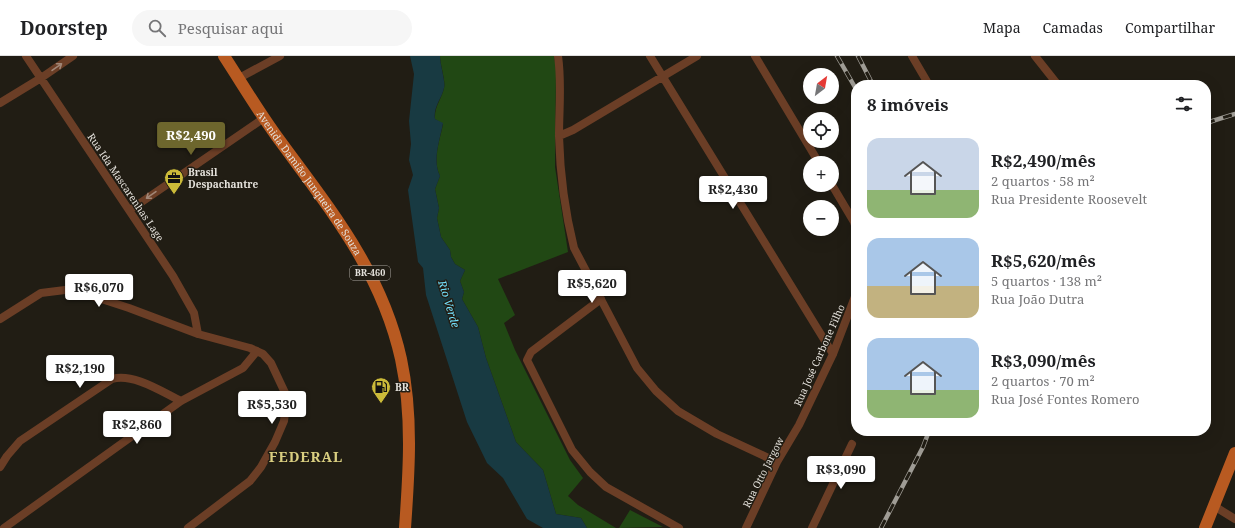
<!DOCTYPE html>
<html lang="pt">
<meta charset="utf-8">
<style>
:root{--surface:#fff;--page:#f6f6f6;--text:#202124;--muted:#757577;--line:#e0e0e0;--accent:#6d662d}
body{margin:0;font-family:"Noto Serif",serif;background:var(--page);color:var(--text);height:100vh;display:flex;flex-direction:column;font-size:15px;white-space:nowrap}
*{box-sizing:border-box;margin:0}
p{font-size:13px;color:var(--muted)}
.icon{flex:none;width:22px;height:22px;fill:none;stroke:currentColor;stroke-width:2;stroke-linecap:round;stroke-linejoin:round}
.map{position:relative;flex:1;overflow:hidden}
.sheet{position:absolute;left:851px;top:24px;width:360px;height:356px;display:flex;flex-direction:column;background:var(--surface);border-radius:16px;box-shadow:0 4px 16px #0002}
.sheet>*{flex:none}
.needle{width:26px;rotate:31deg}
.buttons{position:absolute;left:803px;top:12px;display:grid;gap:8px}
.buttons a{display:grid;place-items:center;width:36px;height:36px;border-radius:50%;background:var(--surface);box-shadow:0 4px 16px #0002;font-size:20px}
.price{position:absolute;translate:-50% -34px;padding:0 9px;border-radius:4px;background:#fff;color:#222;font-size:13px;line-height:26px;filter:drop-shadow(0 1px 2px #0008)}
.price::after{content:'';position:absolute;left:50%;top:24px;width:12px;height:9px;margin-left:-6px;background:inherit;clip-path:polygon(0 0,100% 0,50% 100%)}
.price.on{background:var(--accent);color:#fff}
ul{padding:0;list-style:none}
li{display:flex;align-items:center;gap:12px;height:100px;padding:0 16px}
li span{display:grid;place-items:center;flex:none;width:112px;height:80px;border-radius:12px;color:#555}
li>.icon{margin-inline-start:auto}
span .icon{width:48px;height:48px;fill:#fffc;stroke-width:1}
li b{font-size:17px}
h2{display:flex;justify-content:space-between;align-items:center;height:48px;padding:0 16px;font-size:17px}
header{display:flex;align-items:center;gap:24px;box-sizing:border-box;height:56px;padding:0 20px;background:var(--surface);border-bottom:1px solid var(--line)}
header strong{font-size:19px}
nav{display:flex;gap:22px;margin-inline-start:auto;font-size:14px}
.search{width:280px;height:36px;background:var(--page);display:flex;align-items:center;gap:10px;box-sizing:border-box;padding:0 14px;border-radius:22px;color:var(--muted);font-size:15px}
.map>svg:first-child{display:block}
.green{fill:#214814}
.water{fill:#183a42}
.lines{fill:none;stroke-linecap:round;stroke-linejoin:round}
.minor{stroke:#6b3e26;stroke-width:8}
.primary{stroke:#b85a21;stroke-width:12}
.rail-casing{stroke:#9f9c95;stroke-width:4.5}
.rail{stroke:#211d14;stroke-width:3;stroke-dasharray:9;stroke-linecap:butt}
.oneway{stroke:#a18777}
.labels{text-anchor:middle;stroke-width:3;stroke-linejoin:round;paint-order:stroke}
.shield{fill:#211d14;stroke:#aaa69f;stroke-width:1}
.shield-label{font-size:9px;font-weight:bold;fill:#e4e1db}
.poi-label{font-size:10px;font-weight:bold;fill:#e4e1db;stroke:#211d14;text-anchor:start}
.street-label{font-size:10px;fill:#e4e1db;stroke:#211d14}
.water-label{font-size:11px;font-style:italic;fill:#73e0fc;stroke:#211d14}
.district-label{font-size:14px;font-weight:bold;letter-spacing:1px;fill:#d9ce80;stroke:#211d14}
</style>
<header>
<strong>Doorstep</strong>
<div class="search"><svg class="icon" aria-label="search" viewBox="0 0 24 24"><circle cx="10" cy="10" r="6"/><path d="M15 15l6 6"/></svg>Pesquisar aqui</div>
<nav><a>Mapa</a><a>Camadas</a><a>Compartilhar</a></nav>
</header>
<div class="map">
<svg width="1235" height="472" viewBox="0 0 1235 472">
<rect width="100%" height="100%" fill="#211d14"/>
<!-- green -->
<path class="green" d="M440,0H554L556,13L555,111L568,196L498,223L515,259L504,267L515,294L570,404L583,422L568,440L578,449L616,472H587L581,462L556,458L543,414L516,386L486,302L478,271L462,243L464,236L460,225L465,214L455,208L451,201L450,194L441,181L437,162L439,152L435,133L440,120C432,104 440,84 443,68L435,63C434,51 442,42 444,32C446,25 440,9 440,0Z
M630,454L663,471L619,472Z"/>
<!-- water -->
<path class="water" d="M410,0H440C440,9 446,27 444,32C442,42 433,51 435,63L443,67C440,84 432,104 440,120L435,133L439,152L437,162L441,181L450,194L451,201L455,208L465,214L460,225L464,236L462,243L478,271L486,302L516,386L543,414L556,458L581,462L587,472H543L527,463L503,422L487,407L467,366L426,239L423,212L418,206L408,134L413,119L409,104L411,88L409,65L414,18Z"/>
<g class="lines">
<!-- minor -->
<path class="minor" d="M26,0L173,220L194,257L198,278
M558,0C562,27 559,53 559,80C560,117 565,156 574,192L637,312L656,335L678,355L717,378L777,406
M650,0L833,298
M755,0L819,107
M912,0L929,29
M1035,0L1058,29
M239,22L280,0
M0,47L41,22L73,0
M559,80L573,74L697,0
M832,129L854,166L856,173
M130,154L264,62
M601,243L531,296L527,304L572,394L590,416L606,431L679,472
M0,263L41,237L65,234L80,236L129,252L198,278L250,292L263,298L271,307L287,341L284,365L275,386L261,411L250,425L188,472
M0,411L7,400L20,385L112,323C134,317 162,336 181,345
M1214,450L1235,463
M4,472L181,345L243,312L257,295
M746,472L777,406L799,369L833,298L856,238
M812,472L852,388"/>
<!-- primary -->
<g class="primary">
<path id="s1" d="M224,0C241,26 257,53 275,78C328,151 381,213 401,303C413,359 409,416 405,472"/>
<path d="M1205,472L1235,397"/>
</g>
<!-- rail casing -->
<g class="rail-casing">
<path id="rail" d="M837,0L856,33
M858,0L873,29
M1206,67L1235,58
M881,472L923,391L929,375"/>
</g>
<!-- rail -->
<use href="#rail" class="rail"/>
</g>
<!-- one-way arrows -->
<defs><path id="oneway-shaft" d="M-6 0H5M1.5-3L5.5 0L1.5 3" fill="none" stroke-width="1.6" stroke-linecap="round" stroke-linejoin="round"/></defs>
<g class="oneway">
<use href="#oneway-shaft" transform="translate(57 11) rotate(-35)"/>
<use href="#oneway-shaft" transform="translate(151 139) rotate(145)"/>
</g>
<!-- icons -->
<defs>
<g id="office-pin" transform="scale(1)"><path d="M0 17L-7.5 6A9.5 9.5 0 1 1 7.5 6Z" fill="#cbba39" stroke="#211d14"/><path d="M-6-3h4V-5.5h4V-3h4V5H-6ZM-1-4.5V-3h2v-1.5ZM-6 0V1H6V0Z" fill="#111"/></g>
<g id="fuel-pin" transform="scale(1)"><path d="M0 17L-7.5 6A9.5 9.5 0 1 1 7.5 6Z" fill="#cbba39" stroke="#211d14"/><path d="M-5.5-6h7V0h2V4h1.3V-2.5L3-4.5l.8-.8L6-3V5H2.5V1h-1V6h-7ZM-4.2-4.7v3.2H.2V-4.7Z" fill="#111"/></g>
</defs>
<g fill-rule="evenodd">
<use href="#office-pin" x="174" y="122"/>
<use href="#fuel-pin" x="381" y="331"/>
</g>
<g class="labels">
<!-- shield labels -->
<rect class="shield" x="350" y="210" width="40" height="14" rx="3"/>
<g class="shield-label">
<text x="370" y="220">BR-460</text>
</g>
<!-- poi labels -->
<g class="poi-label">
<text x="188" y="120">Brasil<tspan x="188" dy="12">Despachantre</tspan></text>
<text x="395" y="335">BR</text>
</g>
<!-- street labels -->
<g class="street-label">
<text dy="4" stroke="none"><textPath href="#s1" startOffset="153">Avenida Damião Junqueira de Souza</textPath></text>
<text transform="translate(126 131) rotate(56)" y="4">Rua Ida Mascarenhas Lage</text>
<text transform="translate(819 299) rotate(-66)" y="4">Rua José Carbone Filho</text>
<text transform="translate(763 416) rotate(-63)" y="4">Rua Otto Jargow</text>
</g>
<!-- water labels -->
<g class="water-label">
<text transform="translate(449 248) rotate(73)" y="4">Rio Verde</text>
</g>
<!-- district labels -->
<g class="district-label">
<text x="306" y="406">FEDERAL</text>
</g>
</g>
</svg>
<div class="buttons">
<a><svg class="needle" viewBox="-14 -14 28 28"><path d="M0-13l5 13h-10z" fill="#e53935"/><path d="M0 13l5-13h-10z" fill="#757577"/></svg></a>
<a><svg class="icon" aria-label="locate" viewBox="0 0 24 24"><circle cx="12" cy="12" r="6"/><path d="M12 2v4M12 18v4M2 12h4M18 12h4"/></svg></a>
<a>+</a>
<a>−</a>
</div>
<b class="price on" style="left:191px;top:100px">R$2,490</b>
<b class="price" style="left:733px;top:154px">R$2,430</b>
<b class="price" style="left:592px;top:248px">R$5,620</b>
<b class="price" style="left:99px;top:252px">R$6,070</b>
<b class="price" style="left:80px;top:333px">R$2,190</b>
<b class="price" style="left:272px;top:369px">R$5,530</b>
<b class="price" style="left:137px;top:389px">R$2,860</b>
<b class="price" style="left:841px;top:434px">R$3,090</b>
<section class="sheet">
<h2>8 imóveis<svg class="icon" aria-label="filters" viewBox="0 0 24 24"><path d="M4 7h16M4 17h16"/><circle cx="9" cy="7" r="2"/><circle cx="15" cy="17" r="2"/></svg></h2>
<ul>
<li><span style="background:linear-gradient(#c9d6e8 65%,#8fb573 0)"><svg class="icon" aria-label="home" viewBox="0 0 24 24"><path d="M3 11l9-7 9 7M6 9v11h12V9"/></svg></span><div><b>R$2,490/mês</b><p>2 quartos · 58 m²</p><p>Rua Presidente Roosevelt</p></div></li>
<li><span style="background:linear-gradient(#a9c7e8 60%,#c2b280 0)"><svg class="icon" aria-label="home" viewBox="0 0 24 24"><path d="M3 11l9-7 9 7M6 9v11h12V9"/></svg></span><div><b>R$5,620/mês</b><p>5 quartos · 138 m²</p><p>Rua João Dutra</p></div></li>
<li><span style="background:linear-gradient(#a9c7e8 65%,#8fb573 0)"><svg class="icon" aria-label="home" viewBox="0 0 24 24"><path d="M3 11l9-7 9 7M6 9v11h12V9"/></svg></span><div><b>R$3,090/mês</b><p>2 quartos · 70 m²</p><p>Rua José Fontes Romero</p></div></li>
</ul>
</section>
</div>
